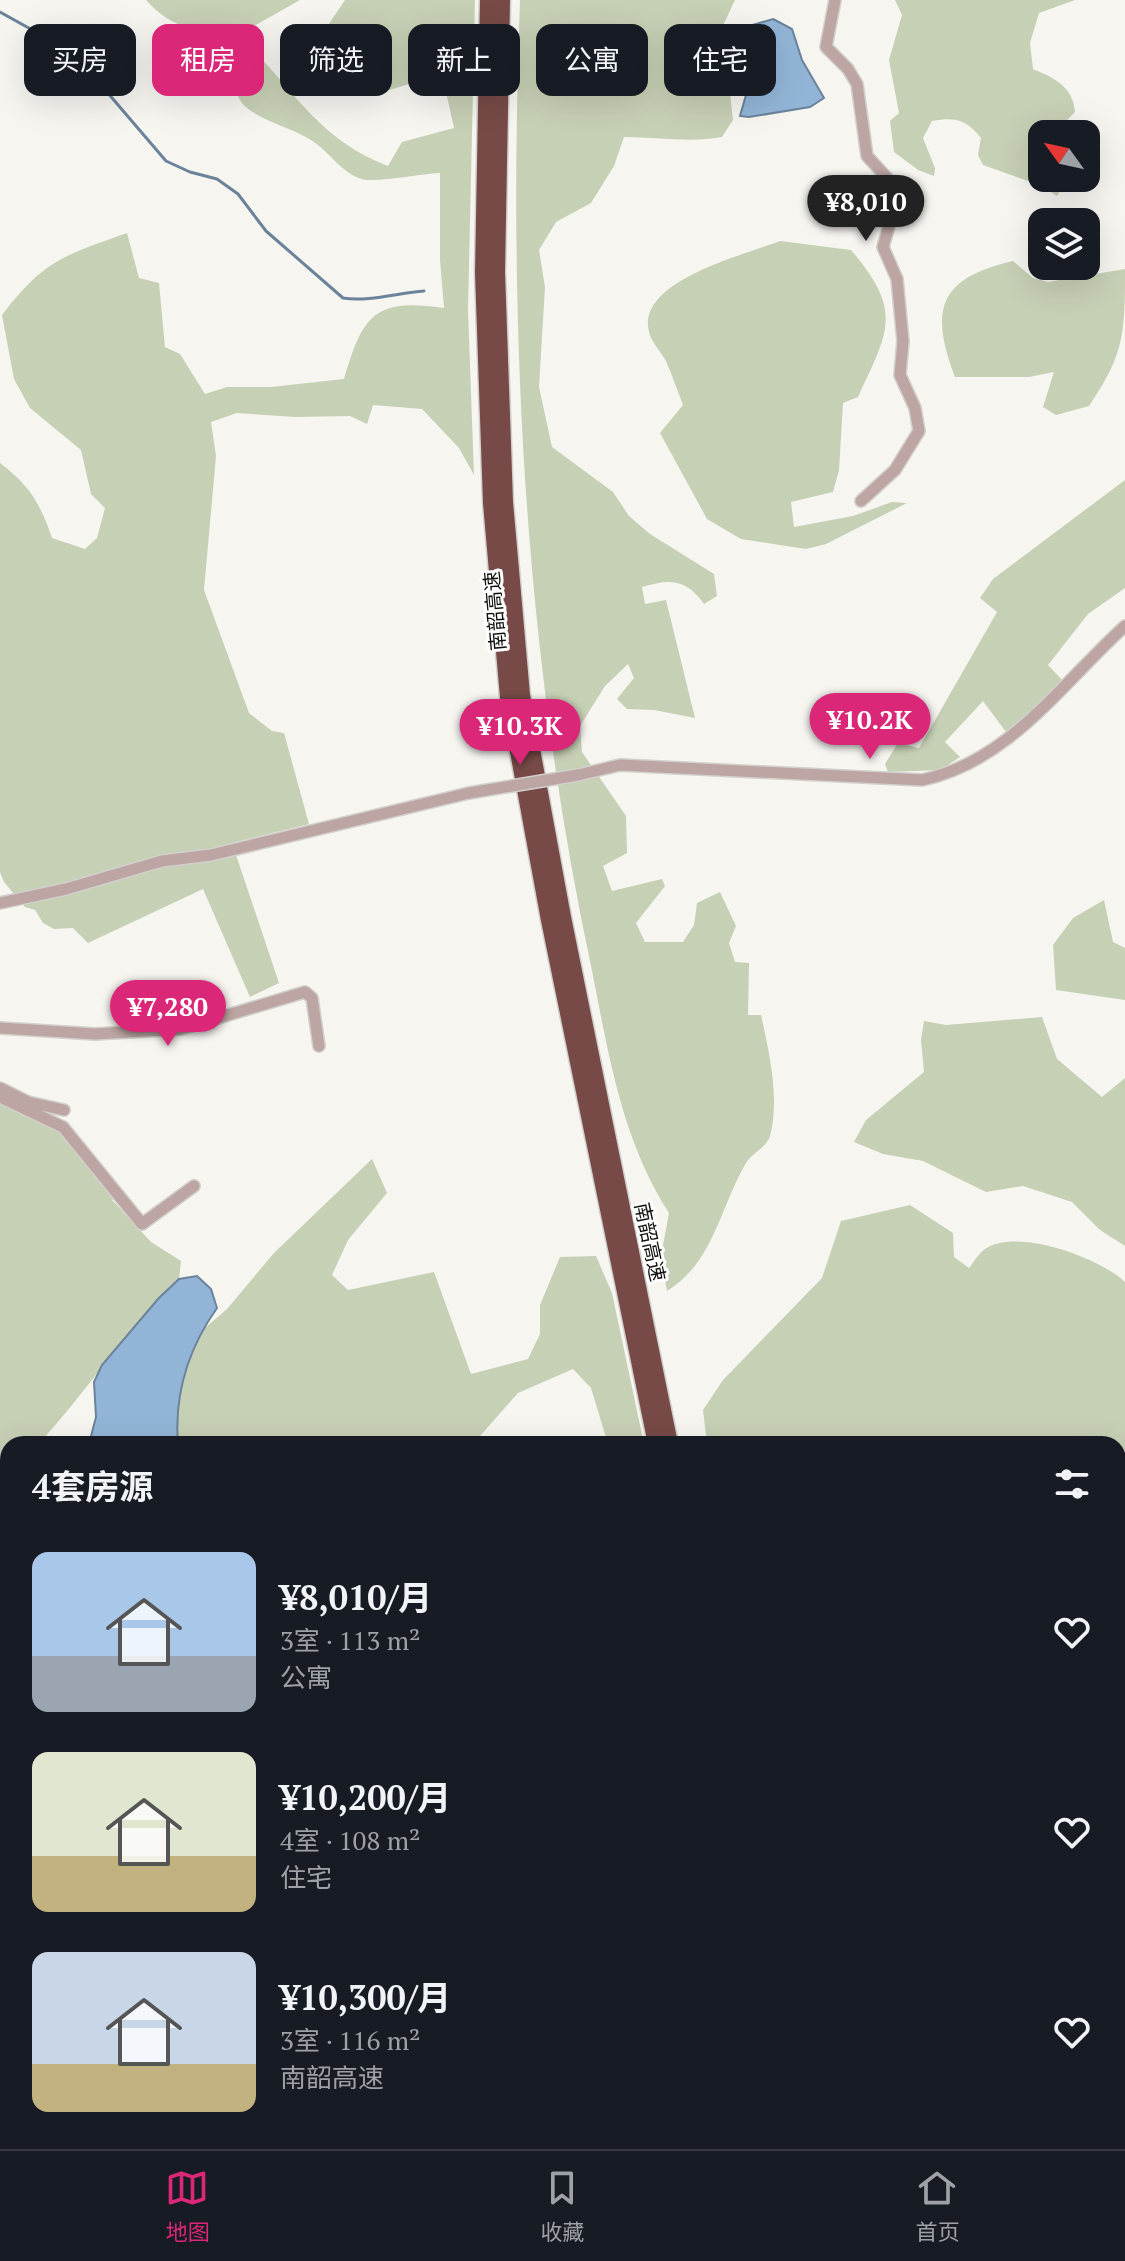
<!DOCTYPE html>
<html lang="zh">
<meta charset="utf-8">
<style>
:root{--surface:#171b24;--page:#20242c;--text:#f1f3f6;--muted:#9ea1a6;--line:#363941;--accent:#db2777}
body{margin:0;font-family:"PT Serif","Noto Sans SC",serif;background:var(--page);color:var(--text);height:100vh;display:flex;flex-direction:column;font-size:30px;white-space:nowrap}
*{box-sizing:border-box;margin:0}
p{font-size:26px;color:var(--muted)}
.icon{flex:none;width:44px;height:44px;fill:none;stroke:currentColor;stroke-width:2;stroke-linecap:round;stroke-linejoin:round}
.map{position:relative;flex:1;overflow:hidden}
.sheet{position:absolute;left:0px;top:1436px;width:1126px;height:714px;display:flex;flex-direction:column;background:var(--surface);border-radius:24px 24px 0 0;box-shadow:0 8px 32px #0002}
.sheet>*{flex:none}
.guide{position:absolute;left:24px;top:24px;width:1078px;height:72px;display:flex;gap:16px}
.needle{width:52px;rotate:303deg}
.fabs{position:absolute;left:1028px;top:120px;display:grid;gap:16px}
.fabs a{display:grid;place-items:center;width:72px;height:72px;border-radius:16px;background:var(--surface);box-shadow:0 8px 32px #0002;font-size:40px}
.price{position:absolute;translate:-50% -68px;padding:0 18px;border-radius:28px;background:var(--accent);color:#fff;font-size:26px;line-height:52px;filter:drop-shadow(0 2px 4px #0008)}
.price::after{content:'';position:absolute;left:50%;top:48px;width:24px;height:18px;margin-left:-12px;background:inherit;clip-path:polygon(0 0,100% 0,50% 100%)}
.price.selected{background:#222;color:#fff}
ul{padding:0;list-style:none}
li{display:flex;align-items:center;gap:24px;height:200px;padding:0 32px}
li span{display:grid;place-items:center;flex:none;width:224px;height:160px;border-radius:16px;color:#555}
li>.icon{margin-inline-start:auto}
span .icon{width:96px;height:96px;fill:#fffc;stroke-width:1}
li b{font-size:34px}
h2{display:flex;justify-content:space-between;align-items:center;height:96px;padding:0 32px;font-size:34px}
.tag{padding:0 28px;border-radius:16px;background:var(--surface);box-shadow:0 8px 32px #0002;font-size:28px;line-height:72px}
.tag.selected{background:var(--accent);color:#fff}
.dock{display:flex;justify-content:space-around;align-items:center;height:112px;border-top:2px solid var(--line);background:var(--surface);font-size:22px;color:var(--muted)}
.dock a{display:grid;justify-items:center;gap:4px}
.dock .selected{color:var(--accent)}
.map>svg:first-child{display:block}
.green{fill:#c6d0b5}
.water{fill:#92b5d7;stroke:#6b839a;stroke-width:2}
.lines{fill:none;stroke-linecap:round;stroke-linejoin:round}
.stream{stroke:#6b839a;stroke-width:3}
.minor-casing{stroke:#d2d0cc;stroke-width:14}
.highway-casing{stroke:#d2d0cc;stroke-width:19}
.minor{stroke:#bca5a2;stroke-width:11}
.highway{stroke:#774a47;stroke-width:16}
.minor-bridge-casing{stroke:#d2d0cc;stroke-width:14;stroke-linecap:butt}
.minor-bridge{stroke:#bca5a2;stroke-width:11}
.labels{text-anchor:middle;stroke-width:6;stroke-linejoin:round;paint-order:stroke}
.street-label{font-size:20px;fill:#0f0f0d;stroke:#fff}
</style>
<div class="map">
<svg width="1125" height="2149" viewBox="0 0 1125 2149">
<rect width="100%" height="100%" fill="#f7f5f0"/>
<!-- green -->
<path class="green" d="M146,0H300L238,35C292,85 315,138 388,166L402,142L454,128L442,74L383,92L358,85L321,63L318,40L345,0H475L468,310L474,475L459,448L422,409L373,405L367,424L350,416L295,417L237,413L211,422L216,456L204,590L249,713L272,731L284,733L309,824L232,843L279,983L250,997L203,889L88,943L73,928L54,929L43,923L35,910L25,907L4,882L0,872V463C30,486 40,503 52,538L85,549L97,538L105,508L91,494L81,450L30,408L14,379L2,315C44,260 63,256 127,233L139,278L159,283L165,347L180,354L205,394L227,387H271L344,379C363,315 374,298 444,308L440,260V173C418,174 388,181 367,180C347,178 332,156 318,145C297,128 267,124 247,108C227,91 238,63 222,48C196,23 175,33 146,0Z
M520,0H735L712,49L695,56L702,84L730,93L733,120L722,137C690,143 656,137 624,137L614,166L591,203L556,222L539,250L545,287L539,387L552,447L613,492L629,516L650,534L714,574L717,596L704,604C686,578 669,579 642,587L645,604L666,600L695,718L654,710L627,709L617,699L634,678L628,664L605,686L580,726L582,752L626,816L627,853L603,866L612,891L662,879L665,886L636,923L645,942H683L694,925L697,903L720,892L736,926L729,943L735,962L749,963L748,1015H761C769,1051 780,1099 770,1136C767,1147 752,1153 746,1163C720,1207 714,1262 667,1291L661,1256L669,1213C620,1137 608,1049 590,961C523,646 508,322 520,0Z
M895,0H1075L1039,13L1030,43L1033,69C1055,78 1073,87 1075,112L1054,134H1042V147L1035,158L1042,178L1068,179L1057,196L1042,186L983,165L978,155L981,138C966,119 955,117 932,121L923,138L935,168L934,176L918,170L894,152L890,121L899,113L889,60L902,15Z
M780,241L851,250C903,311 889,330 858,397L843,403L839,470L833,492L791,502L794,527L853,516L892,502L907,503L826,544L806,549L741,539L707,519L660,433L683,405C677,390 672,374 665,359C660,351 651,341 649,332C636,281 744,255 780,241Z
M1013,261L1033,278L1048,282L1125,269C1125,331 1125,354 1089,406L1056,415L1043,407L1054,372L1029,377H955C929,309 939,278 1013,261Z
M1125,480V588L1088,614L1048,665L1064,682L1006,732L983,701L945,742L960,757L940,770L888,772L885,764L898,743L919,748L997,612L980,598L993,579Z
M1104,900L1113,942L1125,948V1000L1056,990L1053,945L1073,918Z
M1042,1017L1057,1059L1102,1097L1125,1078V1246L1100,1230L1072,1202L1023,1186L986,1192L923,1161L883,1154L854,1142L866,1120L924,1072L921,1040L924,1021L946,1025Z
M0,1097L47,1117L117,1195L112,1200L151,1242L181,1261L179,1279C125,1328 89,1391 38,1444H8V1561L0,1550Z
M372,1159L387,1193L348,1240L332,1275L348,1290L434,1272L471,1374L528,1359L540,1334V1305L560,1257L596,1256L612,1293L644,1444H608L591,1388L573,1369L518,1393L473,1444H178L176,1420L187,1360L198,1334L227,1309L274,1253Z
M910,1205L953,1233L954,1257L969,1268C973,1263 979,1253 985,1249C1017,1227 1100,1258 1125,1282V1457L1118,1452V1444L1107,1443L707,1444L703,1410L723,1380L822,1278L841,1221Z
M1125,1608V1696L1118,1699V1618Z
M8,1720V1901L0,1897V1735Z
M1118,1954L1125,1973V2112L1118,2107Z
M955,2142H1103L1110,2149H956Z"/>
<!-- water -->
<path class="water" d="M773,19L792,29L802,60L824,98L810,107L749,117L740,116L746,95L735,42L742,28Z
M197,1276L211,1289L217,1308C188,1349 174,1394 178,1444H89L96,1417L94,1382L102,1365L158,1299L179,1279Z"/>
<g class="lines">
<!-- stream -->
<path class="stream" d="M0,12L54,42L89,71L166,161L190,172L217,179L238,194L266,231L343,298C368,302 398,293 424,291
M1118,1890L1125,1887
M479,2149L486,2142"/>
<!-- minor casing -->
<g class="minor-casing">
<path id="minor" d="M835,0L826,47L848,69L857,84L867,156L899,191L883,247L897,279L903,341L900,375L915,408L919,431L895,470L861,501
M578,775L620,765L922,780C1009,762 1063,682 1125,626
M0,903L66,889L162,861L211,855L469,793
M0,1028L95,1034L181,1029L305,992L312,998L319,1046
M0,1088L28,1102L64,1110
M0,1097L63,1127L142,1224L194,1186
M295,2149L303,2142"/>
</g>
<!-- highway casing -->
<g class="highway-casing">
<path id="highway" d="M488,0L483,273L491,503L508,697L549,920L656,1444
M502,0L497,272L505,502L522,695L563,917L670,1444
M717,2149V2142
M731,2149V2142"/>
</g>
<!-- minor -->
<use href="#minor" class="minor"/>
<!-- highway -->
<use href="#highway" class="highway"/>
<!-- minor-bridge casing -->
<g class="minor-bridge-casing">
<path id="minor-bridge" d="M469,793L578,775"/>
</g>
<!-- minor-bridge -->
<use href="#minor-bridge" class="minor-bridge"/>
</g>
<g class="labels">
<!-- street labels -->
<g class="street-label">
<text transform="translate(495 611) rotate(-95)" y="7">南韶高速</text>
<text transform="translate(650 1242) rotate(78)" y="7">南韶高速</text>
</g>
</g>
</svg>
<div class="fabs">
<a><svg class="needle" viewBox="-14 -14 28 28"><path d="M0-13l5 13h-10z" fill="#e53935"/><path d="M0 13l5-13h-10z" fill="#9ea1a6"/></svg></a>
<a><svg class="icon" aria-label="layers" viewBox="0 0 24 24"><path d="M12 4l9 5-9 5-9-5zM3 14l9 5 9-5"/></svg></a>
</div>
<b class="price selected" style="left:866px;top:243px">¥8,010</b>
<b class="price" style="left:870px;top:761px">¥10.2K</b>
<b class="price" style="left:520px;top:767px">¥10.3K</b>
<b class="price" style="left:168px;top:1048px">¥7,280</b>
<div class="guide">
<a class="tag">买房</a>
<a class="tag selected">租房</a>
<a class="tag">筛选</a>
<a class="tag">新上</a>
<a class="tag">公寓</a>
<a class="tag">住宅</a>
</div>
<section class="sheet">
<h2>4套房源<svg class="icon" aria-label="filters" viewBox="0 0 24 24"><path d="M4 7h16M4 17h16"/><circle cx="9" cy="7" r="2"/><circle cx="15" cy="17" r="2"/></svg></h2>
<ul>
<li><span style="background:linear-gradient(#a9c7e8 65%,#9aa5b1 0)"><svg class="icon" aria-label="home" viewBox="0 0 24 24"><path d="M3 11l9-7 9 7M6 9v11h12V9"/></svg></span><div><b>¥8,010/月</b><p>3室 · 113 m²</p><p>公寓</p></div><svg class="icon" aria-label="heart" viewBox="0 0 24 24"><path d="M12 20l-8-8c-3-5 5-10 8-4 3-6 11-1 8 4z"/></svg></li>
<li><span style="background:linear-gradient(#dfe7d0 65%,#c2b280 0)"><svg class="icon" aria-label="home" viewBox="0 0 24 24"><path d="M3 11l9-7 9 7M6 9v11h12V9"/></svg></span><div><b>¥10,200/月</b><p>4室 · 108 m²</p><p>住宅</p></div><svg class="icon" aria-label="heart" viewBox="0 0 24 24"><path d="M12 20l-8-8c-3-5 5-10 8-4 3-6 11-1 8 4z"/></svg></li>
<li><span style="background:linear-gradient(#c9d6e8 70%,#c2b280 0)"><svg class="icon" aria-label="home" viewBox="0 0 24 24"><path d="M3 11l9-7 9 7M6 9v11h12V9"/></svg></span><div><b>¥10,300/月</b><p>3室 · 116 m²</p><p>南韶高速</p></div><svg class="icon" aria-label="heart" viewBox="0 0 24 24"><path d="M12 20l-8-8c-3-5 5-10 8-4 3-6 11-1 8 4z"/></svg></li>
</ul>
</section>
</div>
<nav class="dock">
<a class="selected"><svg class="icon" aria-label="map" viewBox="0 0 24 24"><path d="M3 6l6-2 6 2 6-2v14l-6 2-6-2-6 2zM9 4v14M15 6v14"/></svg>地图</a>
<a><svg class="icon" aria-label="saved" viewBox="0 0 24 24"><path d="M7 4h10v16l-5-4-5 4z"/></svg>收藏</a>
<a><svg class="icon" aria-label="home" viewBox="0 0 24 24"><path d="M3 11l9-7 9 7M6 9v11h12V9"/></svg>首页</a>
</nav>
